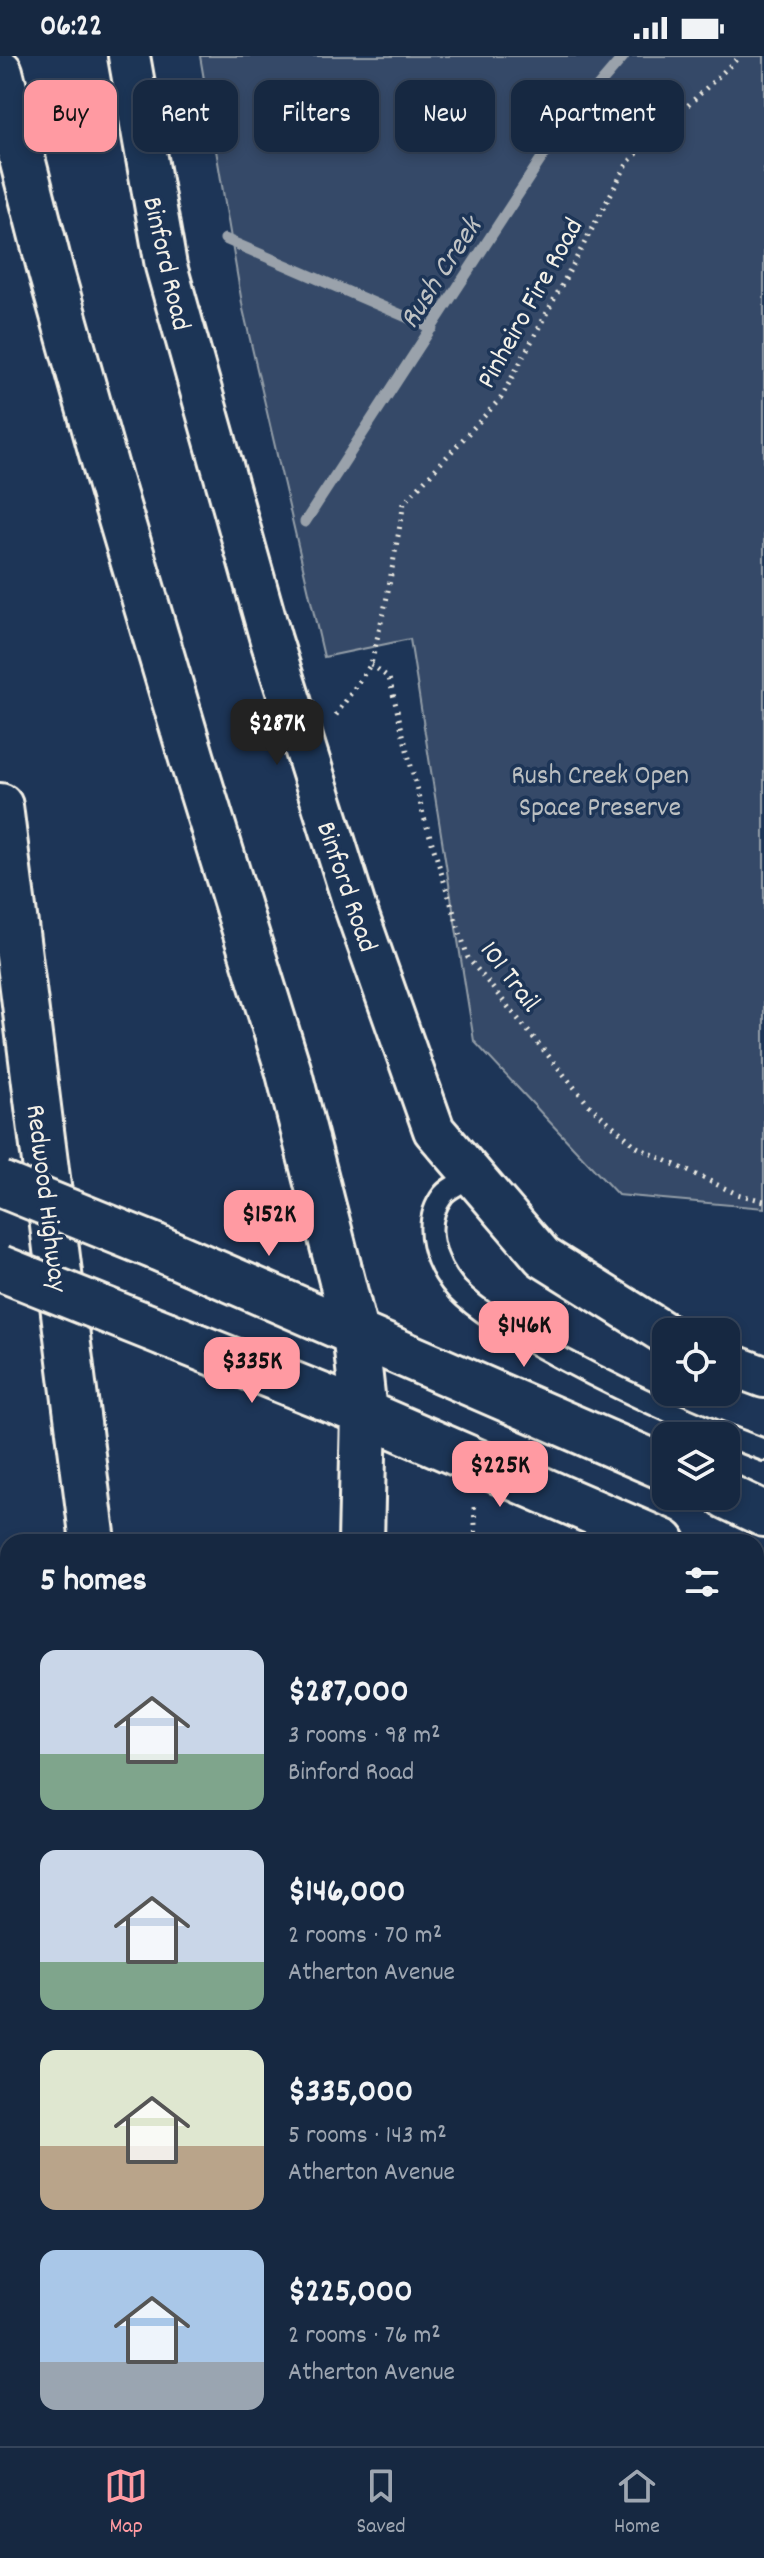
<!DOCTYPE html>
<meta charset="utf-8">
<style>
:root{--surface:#162841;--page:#1f3048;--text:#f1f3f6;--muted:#9ea6b1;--line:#35445a;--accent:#ff9aa2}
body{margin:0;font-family:Dekko,sans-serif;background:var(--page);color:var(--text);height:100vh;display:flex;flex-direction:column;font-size:30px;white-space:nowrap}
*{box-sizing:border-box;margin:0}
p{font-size:26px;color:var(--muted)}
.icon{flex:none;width:44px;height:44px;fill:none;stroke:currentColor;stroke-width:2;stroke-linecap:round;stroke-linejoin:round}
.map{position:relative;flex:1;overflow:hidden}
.drawer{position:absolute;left:0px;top:1478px;width:764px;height:912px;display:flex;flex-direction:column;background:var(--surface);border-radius:24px 24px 0 0;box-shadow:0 4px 12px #0003,0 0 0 2px var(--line)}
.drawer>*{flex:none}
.guide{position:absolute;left:24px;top:24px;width:716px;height:72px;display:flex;gap:16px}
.controls{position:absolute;left:652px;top:1262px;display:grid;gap:16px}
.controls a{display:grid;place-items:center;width:88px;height:88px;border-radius:16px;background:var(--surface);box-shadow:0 4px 12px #0003,0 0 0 2px var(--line);font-size:40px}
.price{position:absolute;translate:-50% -68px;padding:0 18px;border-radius:16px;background:var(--accent);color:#111;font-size:26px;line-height:52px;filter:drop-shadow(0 2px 4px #0008)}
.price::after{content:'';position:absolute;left:50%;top:48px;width:24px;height:18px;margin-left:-12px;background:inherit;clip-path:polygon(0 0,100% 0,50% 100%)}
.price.selected{background:#222;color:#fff}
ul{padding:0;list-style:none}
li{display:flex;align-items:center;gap:24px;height:200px;padding:0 40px}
li span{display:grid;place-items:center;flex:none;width:224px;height:160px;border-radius:16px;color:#555}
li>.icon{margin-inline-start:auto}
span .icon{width:96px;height:96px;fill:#fffc;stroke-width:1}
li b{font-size:34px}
h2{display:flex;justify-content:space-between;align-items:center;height:96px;padding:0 40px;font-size:34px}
.tag{padding:0 28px;border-radius:16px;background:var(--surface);box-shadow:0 4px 12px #0003,0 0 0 2px var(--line);font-size:28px;line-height:72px}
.tag.selected{background:var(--accent);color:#111}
.status{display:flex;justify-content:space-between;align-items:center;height:56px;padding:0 40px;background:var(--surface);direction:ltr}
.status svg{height:22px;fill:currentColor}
.tab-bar{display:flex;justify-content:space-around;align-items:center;height:112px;border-top:2px solid var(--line);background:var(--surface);font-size:22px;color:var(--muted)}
.tab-bar a{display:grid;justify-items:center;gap:4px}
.tab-bar .selected{color:var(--accent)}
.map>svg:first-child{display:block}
.green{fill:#354a67;stroke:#949ea8;stroke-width:2}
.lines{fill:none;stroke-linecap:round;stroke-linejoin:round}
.stream{stroke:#9aa2ab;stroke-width:11}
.lane-casing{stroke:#f4f1e8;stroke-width:26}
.street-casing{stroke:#f4f1e8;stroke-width:46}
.secondary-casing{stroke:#f4f1e8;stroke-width:50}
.highway-casing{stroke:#f4f1e8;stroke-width:50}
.path{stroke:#f4f1e8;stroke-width:5;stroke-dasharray:2 6;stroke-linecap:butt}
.lane{stroke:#1d3557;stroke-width:20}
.street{stroke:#1d3557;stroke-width:40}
.secondary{stroke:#1d3557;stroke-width:44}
.highway{stroke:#1d3557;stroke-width:44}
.secondary-bridge-casing{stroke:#f4f1e8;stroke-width:50;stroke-linecap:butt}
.secondary-bridge{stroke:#1d3557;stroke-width:44}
.labels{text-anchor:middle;stroke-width:7;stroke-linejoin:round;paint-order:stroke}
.street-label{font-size:28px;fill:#f4f1e8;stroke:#1d3557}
.park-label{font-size:28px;fill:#bbbfc1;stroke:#1d3557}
.water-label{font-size:30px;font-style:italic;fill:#c0c3c4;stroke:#1d3557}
</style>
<div class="status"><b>06:22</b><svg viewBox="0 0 49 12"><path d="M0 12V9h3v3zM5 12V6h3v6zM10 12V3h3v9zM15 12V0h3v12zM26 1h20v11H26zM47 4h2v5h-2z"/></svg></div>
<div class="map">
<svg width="764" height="2390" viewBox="0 0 764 2390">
<rect width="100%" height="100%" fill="#1d3557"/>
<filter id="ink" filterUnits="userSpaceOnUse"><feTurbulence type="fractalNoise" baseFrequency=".0125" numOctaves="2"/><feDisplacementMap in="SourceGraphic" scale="16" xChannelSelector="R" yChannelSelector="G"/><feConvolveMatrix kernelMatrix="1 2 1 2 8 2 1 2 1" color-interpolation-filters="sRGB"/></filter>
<g filter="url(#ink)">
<!-- green -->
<path class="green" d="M200,0H764V1152L618,1139L474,985L410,583L324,601L243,253Z"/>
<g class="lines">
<!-- stream -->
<path class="stream" d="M225,183L432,272
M305,466L558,77L624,0"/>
<!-- lane casing -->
<g class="lane-casing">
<path id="lane" d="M473,1120C465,1125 449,1131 443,1139C420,1169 435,1209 457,1234C477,1255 512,1275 537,1289C610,1330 686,1365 764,1394"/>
</g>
<!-- street casing -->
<g class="street-casing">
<path id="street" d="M129,0L166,210L271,584L355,851L434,1074L543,1201L666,1278
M726,1307L764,1321
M756,1881L764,1880
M756,2057L764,2054
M756,2202H764
M495,2382V2390
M724,2382L726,2390"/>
</g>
<!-- secondary casing -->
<g class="secondary-casing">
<path id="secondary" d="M156,1191L666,1412
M166,1278L364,1357L663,1486
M726,1440L764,1458
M756,1526L764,1530"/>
</g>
<!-- highway casing -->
<g class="highway-casing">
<path id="highway" d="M0,16L51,216L110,426L192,703L288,1013L355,1276L364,1357L361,1486
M0,750L93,1486
M0,1926L8,1990
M57,2382L58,2390
M205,2382L206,2390
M351,2390L352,2382"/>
</g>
<!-- path -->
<path class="path" d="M371,608L389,622L423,758L468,902L588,1048L637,1091L737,1138L764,1145
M336,659L371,608L386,546L404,447L501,342L628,106L740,0
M474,1451L476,1486"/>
<!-- lane -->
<use href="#lane" class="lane"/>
<!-- street -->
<use href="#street" class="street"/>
<!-- secondary -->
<use href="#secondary" class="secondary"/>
<!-- highway -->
<use href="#highway" class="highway"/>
<!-- secondary-bridge casing -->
<g class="secondary-bridge-casing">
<path id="secondary-bridge" d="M0,1128L156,1191
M0,1212L166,1278"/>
</g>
<!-- secondary-bridge -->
<use href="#secondary-bridge" class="secondary-bridge"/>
</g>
</g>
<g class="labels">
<!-- street labels -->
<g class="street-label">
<text transform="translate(169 207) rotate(77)" y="10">Binford Road</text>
<text transform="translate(528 246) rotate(-61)" y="10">Pinheiro Fire Road</text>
<text transform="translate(349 830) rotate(71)" y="10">Binford Road</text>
<text transform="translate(512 919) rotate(53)" y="10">101 Trail</text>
<text transform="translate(49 1142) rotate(83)" y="10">Redwood Highway</text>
</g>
<!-- park labels -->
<g class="park-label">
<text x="600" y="727">Rush Creek Open<tspan x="600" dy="32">Space Preserve</tspan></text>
</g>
<!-- water labels -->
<g class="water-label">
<text transform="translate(439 216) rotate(-57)" y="10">Rush Creek</text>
</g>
</g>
</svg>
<div class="controls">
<a><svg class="icon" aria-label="locate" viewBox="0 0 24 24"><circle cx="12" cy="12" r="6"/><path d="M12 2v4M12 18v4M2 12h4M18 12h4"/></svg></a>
<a><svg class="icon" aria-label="layers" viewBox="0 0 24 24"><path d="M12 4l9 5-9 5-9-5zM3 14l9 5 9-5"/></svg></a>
</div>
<b class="price selected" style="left:277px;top:711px">$287K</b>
<b class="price" style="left:269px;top:1202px">$152K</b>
<b class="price" style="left:524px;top:1313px">$146K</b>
<b class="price" style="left:252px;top:1349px">$335K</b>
<b class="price" style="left:500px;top:1453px">$225K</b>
<div class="guide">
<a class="tag selected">Buy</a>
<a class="tag">Rent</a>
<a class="tag">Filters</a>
<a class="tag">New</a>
<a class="tag">Apartment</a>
</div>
<section class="drawer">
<h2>5 homes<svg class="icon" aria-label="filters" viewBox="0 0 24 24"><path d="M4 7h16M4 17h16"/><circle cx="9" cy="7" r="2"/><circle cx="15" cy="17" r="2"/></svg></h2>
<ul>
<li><span style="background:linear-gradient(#c9d6e8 65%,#7fa58c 0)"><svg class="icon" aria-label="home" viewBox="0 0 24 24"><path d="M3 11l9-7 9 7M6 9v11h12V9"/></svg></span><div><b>$287,000</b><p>3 rooms · 98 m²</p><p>Binford Road</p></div></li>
<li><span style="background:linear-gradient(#c9d6e8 70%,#7fa58c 0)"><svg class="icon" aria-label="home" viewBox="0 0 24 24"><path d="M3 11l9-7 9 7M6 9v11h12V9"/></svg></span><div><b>$146,000</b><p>2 rooms · 70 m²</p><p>Atherton Avenue</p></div></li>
<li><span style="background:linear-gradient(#dfe7d0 60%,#b9a48a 0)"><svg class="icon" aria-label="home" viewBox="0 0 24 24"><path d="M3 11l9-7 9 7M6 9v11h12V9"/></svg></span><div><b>$335,000</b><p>5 rooms · 143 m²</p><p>Atherton Avenue</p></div></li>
<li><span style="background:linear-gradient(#a9c7e8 70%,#9aa5b1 0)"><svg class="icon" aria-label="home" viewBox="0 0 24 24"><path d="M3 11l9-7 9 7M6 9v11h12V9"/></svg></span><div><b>$225,000</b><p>2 rooms · 76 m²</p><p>Atherton Avenue</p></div></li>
</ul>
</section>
</div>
<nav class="tab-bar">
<a class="selected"><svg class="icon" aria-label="map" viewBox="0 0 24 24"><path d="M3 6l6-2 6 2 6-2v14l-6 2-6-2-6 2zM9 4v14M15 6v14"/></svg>Map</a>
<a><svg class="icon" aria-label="saved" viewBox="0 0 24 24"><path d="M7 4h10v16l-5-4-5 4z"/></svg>Saved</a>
<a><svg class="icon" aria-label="home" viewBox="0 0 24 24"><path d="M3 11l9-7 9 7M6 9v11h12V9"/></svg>Home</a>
</nav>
